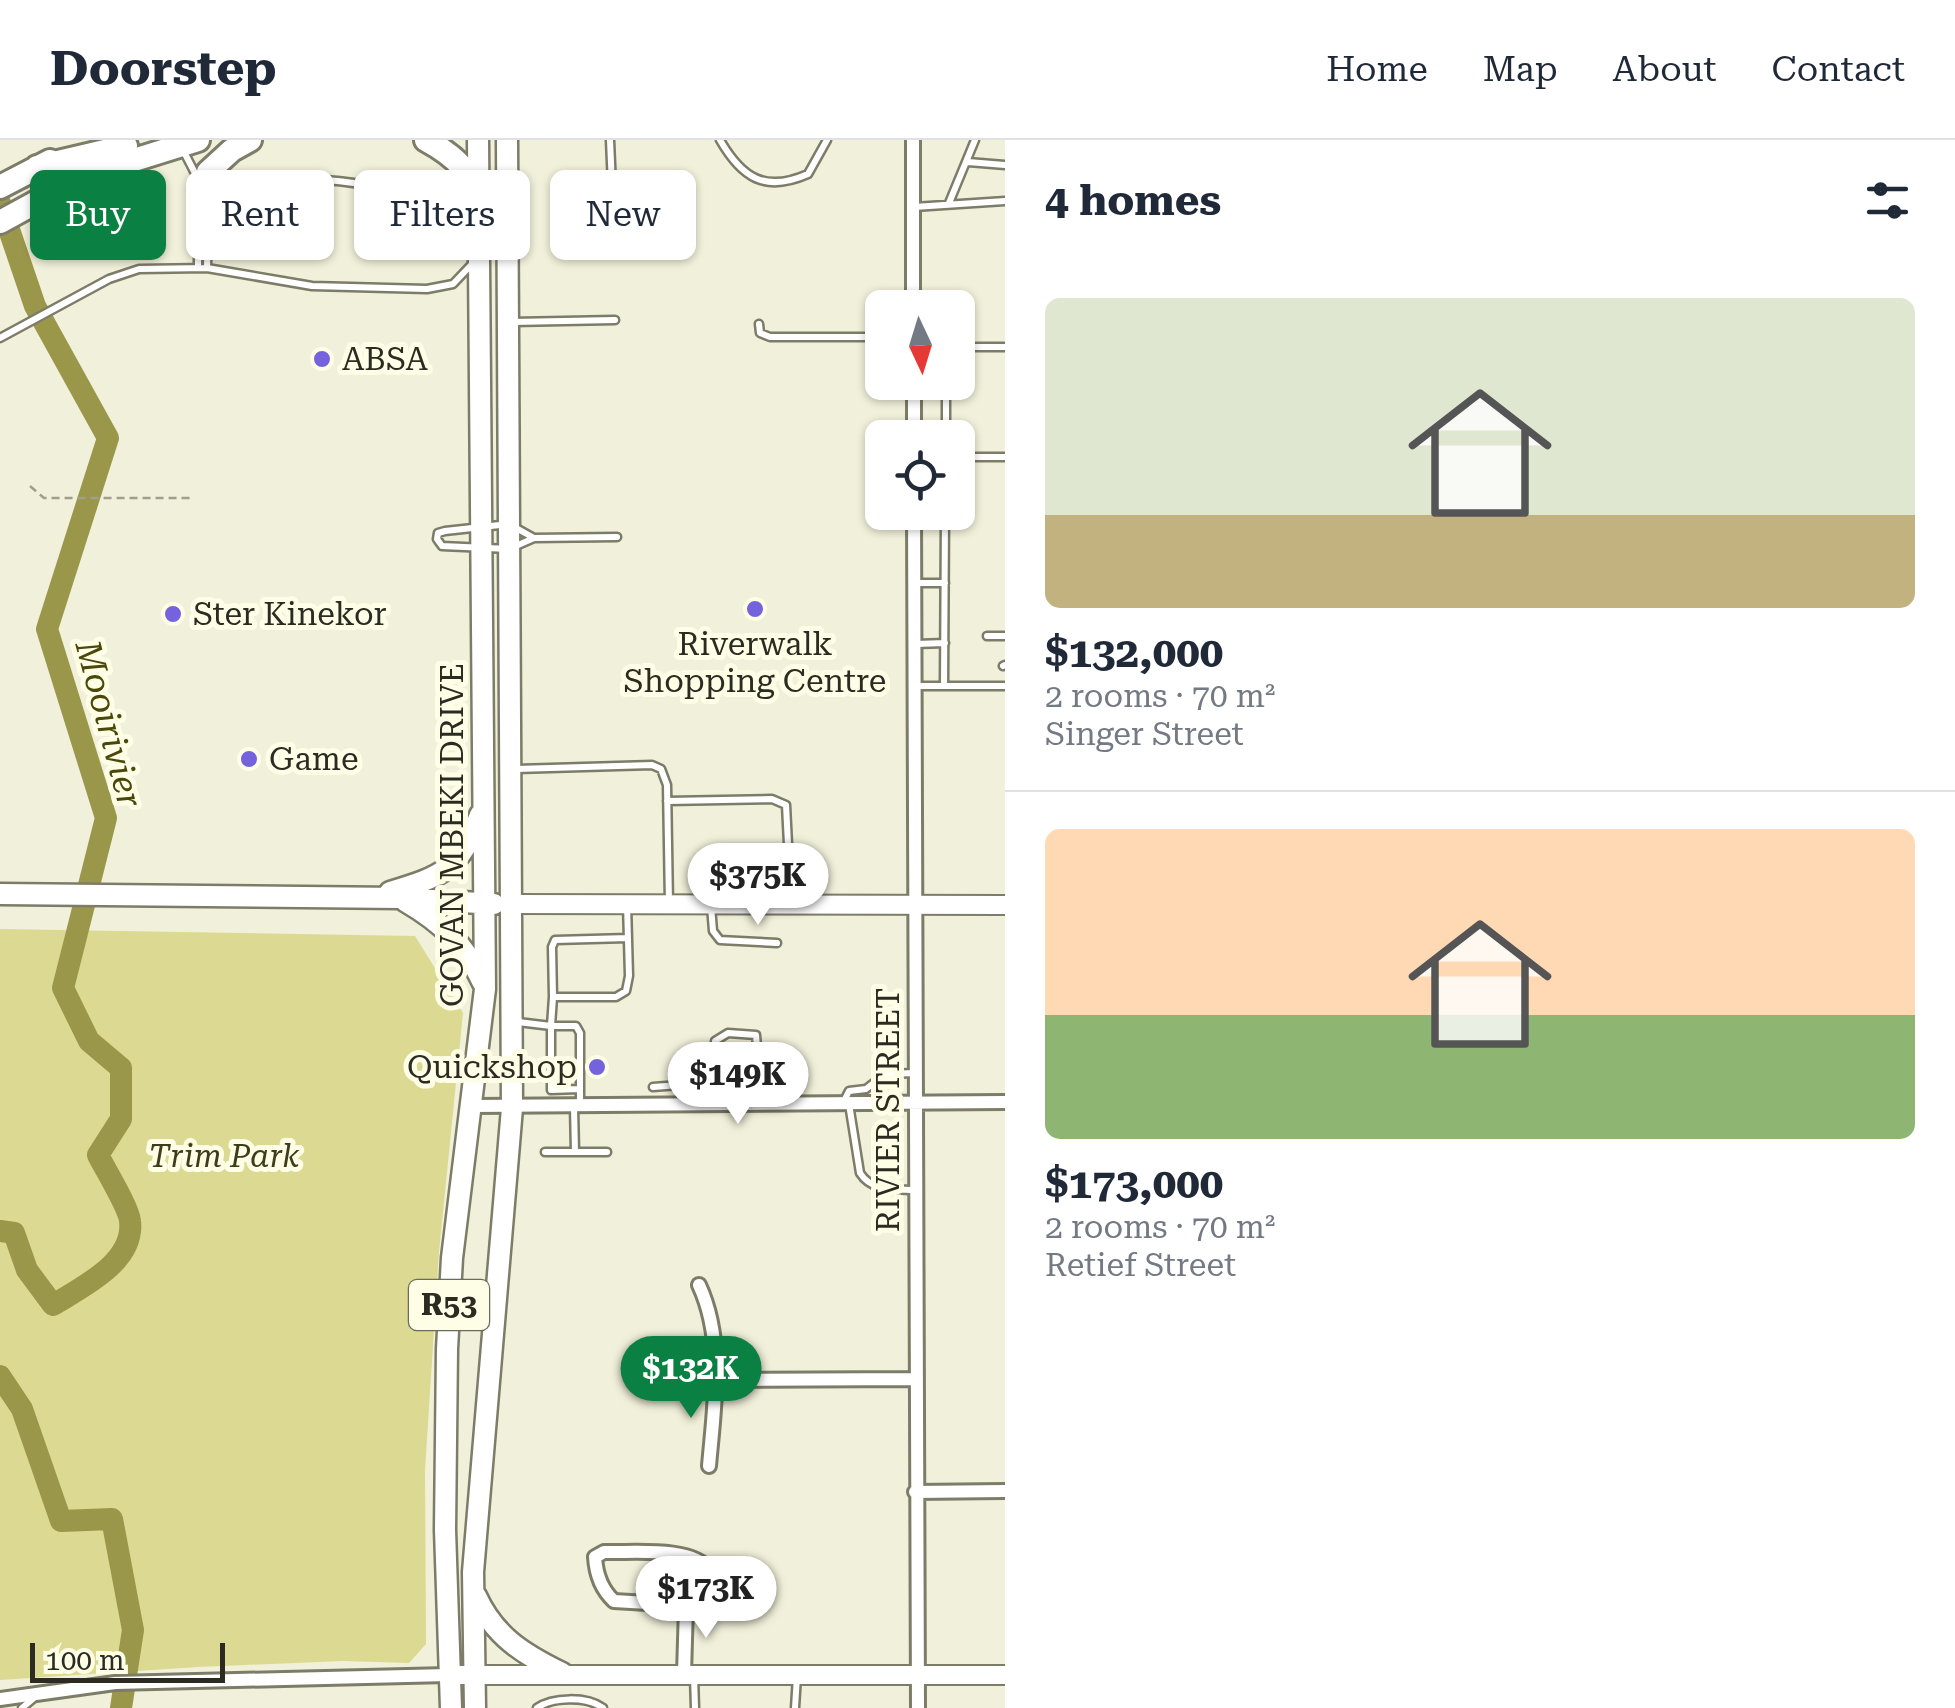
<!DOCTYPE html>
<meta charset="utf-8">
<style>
:root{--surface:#fff;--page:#f6f6f7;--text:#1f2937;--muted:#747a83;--line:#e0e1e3;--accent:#0b8043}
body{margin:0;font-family:"Roboto Serif",serif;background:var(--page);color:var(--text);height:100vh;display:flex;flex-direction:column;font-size:38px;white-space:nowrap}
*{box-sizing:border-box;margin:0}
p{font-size:32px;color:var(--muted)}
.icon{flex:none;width:55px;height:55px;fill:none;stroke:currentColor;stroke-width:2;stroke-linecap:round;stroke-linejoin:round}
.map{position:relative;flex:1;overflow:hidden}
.drawer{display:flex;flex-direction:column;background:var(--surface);width:950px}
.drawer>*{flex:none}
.guide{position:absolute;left:30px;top:30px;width:825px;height:90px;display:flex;gap:20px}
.needle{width:65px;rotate:176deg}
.buttons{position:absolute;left:865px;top:150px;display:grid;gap:20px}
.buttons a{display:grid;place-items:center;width:110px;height:110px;border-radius:15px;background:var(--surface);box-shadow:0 2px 8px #0004;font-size:50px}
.scale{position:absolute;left:30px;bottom:25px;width:195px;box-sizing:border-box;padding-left:10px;border:5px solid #2b2b22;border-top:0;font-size:28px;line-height:35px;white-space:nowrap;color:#2b2b22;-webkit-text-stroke:8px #fefee7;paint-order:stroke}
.price{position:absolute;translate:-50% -85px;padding:0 22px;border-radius:35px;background:#fff;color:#222;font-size:32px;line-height:65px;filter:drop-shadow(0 2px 5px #0008)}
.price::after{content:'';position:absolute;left:50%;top:60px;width:30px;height:22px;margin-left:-15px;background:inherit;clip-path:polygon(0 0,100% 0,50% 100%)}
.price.active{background:var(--accent);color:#fff}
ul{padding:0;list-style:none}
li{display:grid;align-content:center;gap:20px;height:530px;padding:0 40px}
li+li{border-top:2px solid var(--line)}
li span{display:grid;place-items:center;height:310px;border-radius:15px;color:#555}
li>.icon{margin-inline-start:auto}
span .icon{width:180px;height:180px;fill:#fffc;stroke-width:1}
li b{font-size:42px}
h2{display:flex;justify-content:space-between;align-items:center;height:120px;padding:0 40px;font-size:42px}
.chip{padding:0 35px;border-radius:15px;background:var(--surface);box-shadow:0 2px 8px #0004;font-size:35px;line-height:90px}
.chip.active{background:var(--accent);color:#fff}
header{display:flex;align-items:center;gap:60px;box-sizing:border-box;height:140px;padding:0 50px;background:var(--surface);border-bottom:2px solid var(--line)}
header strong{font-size:48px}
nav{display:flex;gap:55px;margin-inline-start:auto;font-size:35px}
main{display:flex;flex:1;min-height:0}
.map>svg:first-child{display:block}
.green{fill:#dcd992}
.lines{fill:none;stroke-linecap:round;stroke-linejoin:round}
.river{stroke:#9b974a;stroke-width:22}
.lane-casing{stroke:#7d7c68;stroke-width:11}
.street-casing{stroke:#7d7c68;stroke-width:18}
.secondary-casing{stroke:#7d7c68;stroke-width:22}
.primary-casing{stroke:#7d7c68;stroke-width:25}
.highway-casing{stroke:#7d7c68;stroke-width:28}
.path{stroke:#9f9f8e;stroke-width:2.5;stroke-dasharray:8 5;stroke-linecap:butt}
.lane{stroke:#fff;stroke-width:6}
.street{stroke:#fff;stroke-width:12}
.secondary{stroke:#fff;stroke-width:18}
.primary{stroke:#fff;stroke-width:20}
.highway{stroke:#fff;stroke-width:22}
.poi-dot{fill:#7563dd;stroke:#fefee7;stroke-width:4}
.labels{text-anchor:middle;stroke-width:10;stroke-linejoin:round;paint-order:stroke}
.shield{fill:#fefee7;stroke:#6a6a5d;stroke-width:2.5}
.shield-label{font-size:30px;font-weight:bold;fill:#2b2b22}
.poi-label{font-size:32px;fill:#2b2b22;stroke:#fefee7;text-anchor:start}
.street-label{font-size:32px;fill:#2b2b22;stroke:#fefee7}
.park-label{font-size:32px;font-style:italic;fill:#3e3c1a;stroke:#fefee7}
.water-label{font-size:35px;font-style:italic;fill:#4a4709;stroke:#fefee7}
</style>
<header>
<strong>Doorstep</strong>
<nav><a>Home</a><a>Map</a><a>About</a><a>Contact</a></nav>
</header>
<main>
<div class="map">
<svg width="1005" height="1568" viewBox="0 0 1005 1568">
<rect width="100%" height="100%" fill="#f1f0da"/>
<!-- green -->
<path class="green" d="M0,789L415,796L463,873L439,1112L425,1330L426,1504L409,1523L342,1521L198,1527L0,1540Z"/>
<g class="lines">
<!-- river -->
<path class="river" d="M0,63L35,166L108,298L47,489L106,678L63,848L89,901L121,928V979L98,1015C105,1029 129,1068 130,1081C135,1122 82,1147 53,1165L27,1130L14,1093L0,1091
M0,1236L22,1269L61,1381L112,1379L133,1490L121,1568"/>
<!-- lane casing -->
<g class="lane-casing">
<path id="lane" d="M610,0L612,46
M720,0C742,38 765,53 808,34L827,0
M184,12L198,39V127
M968,22L1005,25
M271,39C325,39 436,36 436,113
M949,63L975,0
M914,67L1005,61
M207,128L209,36
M512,182L615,180
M759,184L760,193L770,197H882
M0,198L109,139L139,129L207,128L312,146L427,149L453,144L473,123
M958,207H1005
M946,298V242
M958,317H1005
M534,398L509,384L445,391L438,393L437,399L442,406L509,409L534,398L617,397
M916,443H945
M987,496H1005
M916,504L945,503
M1003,526L1005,525
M916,546H1005
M944,546L945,372
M516,629L652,625L661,629L667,645L669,764
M667,661L772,659L786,665L791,763
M627,764L629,836L626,851L616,857H553L552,807L555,800L628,798
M711,766L713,791L720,800L777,803
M553,857L551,886H576L580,893V964
M518,882L551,886V950L579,949
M653,947L705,943L713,933L715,901L728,893L756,895L759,933
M843,963L849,951L866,949L885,934L916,933
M849,964L860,1033C872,1052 894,1049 915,1050
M574,967L575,1012
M545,1012H607
M694,1536L695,1568
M22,1568L35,1557
M537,1568C552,1557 587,1556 603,1568
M795,1568L797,1536"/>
</g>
<!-- street casing -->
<g class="street-casing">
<path id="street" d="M913,0V168
M914,242V298
M914,372L918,1568
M471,966L1005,962
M699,1145C725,1201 714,1267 709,1326
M716,1240L917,1239
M915,1352L1005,1351
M604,1412C632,1413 692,1406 709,1430V1454L698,1466L614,1461C602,1450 596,1434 595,1417Z
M684,1534L686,1466
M0,1559L115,1543L448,1535"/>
</g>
<!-- secondary casing -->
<g class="secondary-casing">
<path id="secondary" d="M511,764L1005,765
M448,1535H1005"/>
</g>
<!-- primary casing -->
<g class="primary-casing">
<path id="primary" d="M390,752C443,736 459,730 480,675
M0,754L400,758L494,764
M405,761C441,782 465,804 483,843
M476,1456C494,1496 523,1514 562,1533
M451,1568L445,1390L447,1209L452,1118L485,849L478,0
M475,1568L473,1432L512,968L507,0"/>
</g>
<!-- highway casing -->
<g class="highway-casing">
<path id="highway" d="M426,0C450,13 475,32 479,61
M37,27L126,6
M208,32L232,10L250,0
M0,47L50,21
M0,82L86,35L198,0"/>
</g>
<!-- path -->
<path class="path" d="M30,346L44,358H193"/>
<!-- lane -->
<use href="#lane" class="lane"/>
<!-- street -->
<use href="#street" class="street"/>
<!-- secondary -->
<use href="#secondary" class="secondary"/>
<!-- primary -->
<use href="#primary" class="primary"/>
<!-- highway -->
<use href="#highway" class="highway"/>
</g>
<!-- markers -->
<g class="poi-dot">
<circle cx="322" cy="219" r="10"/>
<circle cx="755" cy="469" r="10"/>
<circle cx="173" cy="474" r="10"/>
<circle cx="249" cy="619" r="10"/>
<circle cx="597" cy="927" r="10"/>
</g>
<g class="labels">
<!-- shield labels -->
<rect class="shield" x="409" y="1140" width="80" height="50" rx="8"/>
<g class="shield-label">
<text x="449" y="1175">R53</text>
</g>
<!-- poi labels -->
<g class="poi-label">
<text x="342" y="230">ABSA</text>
<text x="193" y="485">Ster Kinekor</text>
<text x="755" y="515" text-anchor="middle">Riverwalk<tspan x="755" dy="37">Shopping Centre</tspan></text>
<text x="269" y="630">Game</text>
<text x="577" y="938" text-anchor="end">Quickshop</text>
</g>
<!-- street labels -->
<g class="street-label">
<text transform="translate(452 695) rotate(-90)" y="11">GOVAN MBEKI DRIVE</text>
<text transform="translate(888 970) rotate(-90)" y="11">RIVIER STREET</text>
</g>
<!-- park labels -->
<g class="park-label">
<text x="224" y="1027">Trim Park</text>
</g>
<!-- water labels -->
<g class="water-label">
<text transform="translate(109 584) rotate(75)" y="12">Mooirivier</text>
</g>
</g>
</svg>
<div class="buttons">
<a><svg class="needle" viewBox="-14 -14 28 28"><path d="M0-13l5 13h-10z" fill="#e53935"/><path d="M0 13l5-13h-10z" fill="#747a83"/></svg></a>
<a><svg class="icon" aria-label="locate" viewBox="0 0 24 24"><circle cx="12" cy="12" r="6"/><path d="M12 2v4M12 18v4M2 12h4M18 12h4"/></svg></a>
</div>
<div class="scale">100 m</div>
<b class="price" style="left:758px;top:788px">$375K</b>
<b class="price" style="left:738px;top:987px">$149K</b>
<b class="price active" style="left:691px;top:1281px">$132K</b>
<b class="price" style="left:706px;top:1501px">$173K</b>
<div class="guide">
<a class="chip active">Buy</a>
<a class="chip">Rent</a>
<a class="chip">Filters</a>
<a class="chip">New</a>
</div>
</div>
<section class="drawer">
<h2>4 homes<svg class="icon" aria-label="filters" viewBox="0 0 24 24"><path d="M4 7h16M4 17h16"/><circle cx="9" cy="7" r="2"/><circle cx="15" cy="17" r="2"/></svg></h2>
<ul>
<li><span style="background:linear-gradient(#dfe7d0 70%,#c2b280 0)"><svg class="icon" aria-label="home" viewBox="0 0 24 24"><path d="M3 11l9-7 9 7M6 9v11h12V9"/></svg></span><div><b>$132,000</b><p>2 rooms · 70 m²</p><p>Singer Street</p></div></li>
<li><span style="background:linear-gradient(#ffd9b3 60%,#8fb573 0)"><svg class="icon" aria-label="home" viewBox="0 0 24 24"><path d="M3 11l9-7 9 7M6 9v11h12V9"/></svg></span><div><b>$173,000</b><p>2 rooms · 70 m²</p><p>Retief Street</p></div></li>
</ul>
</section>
</main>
